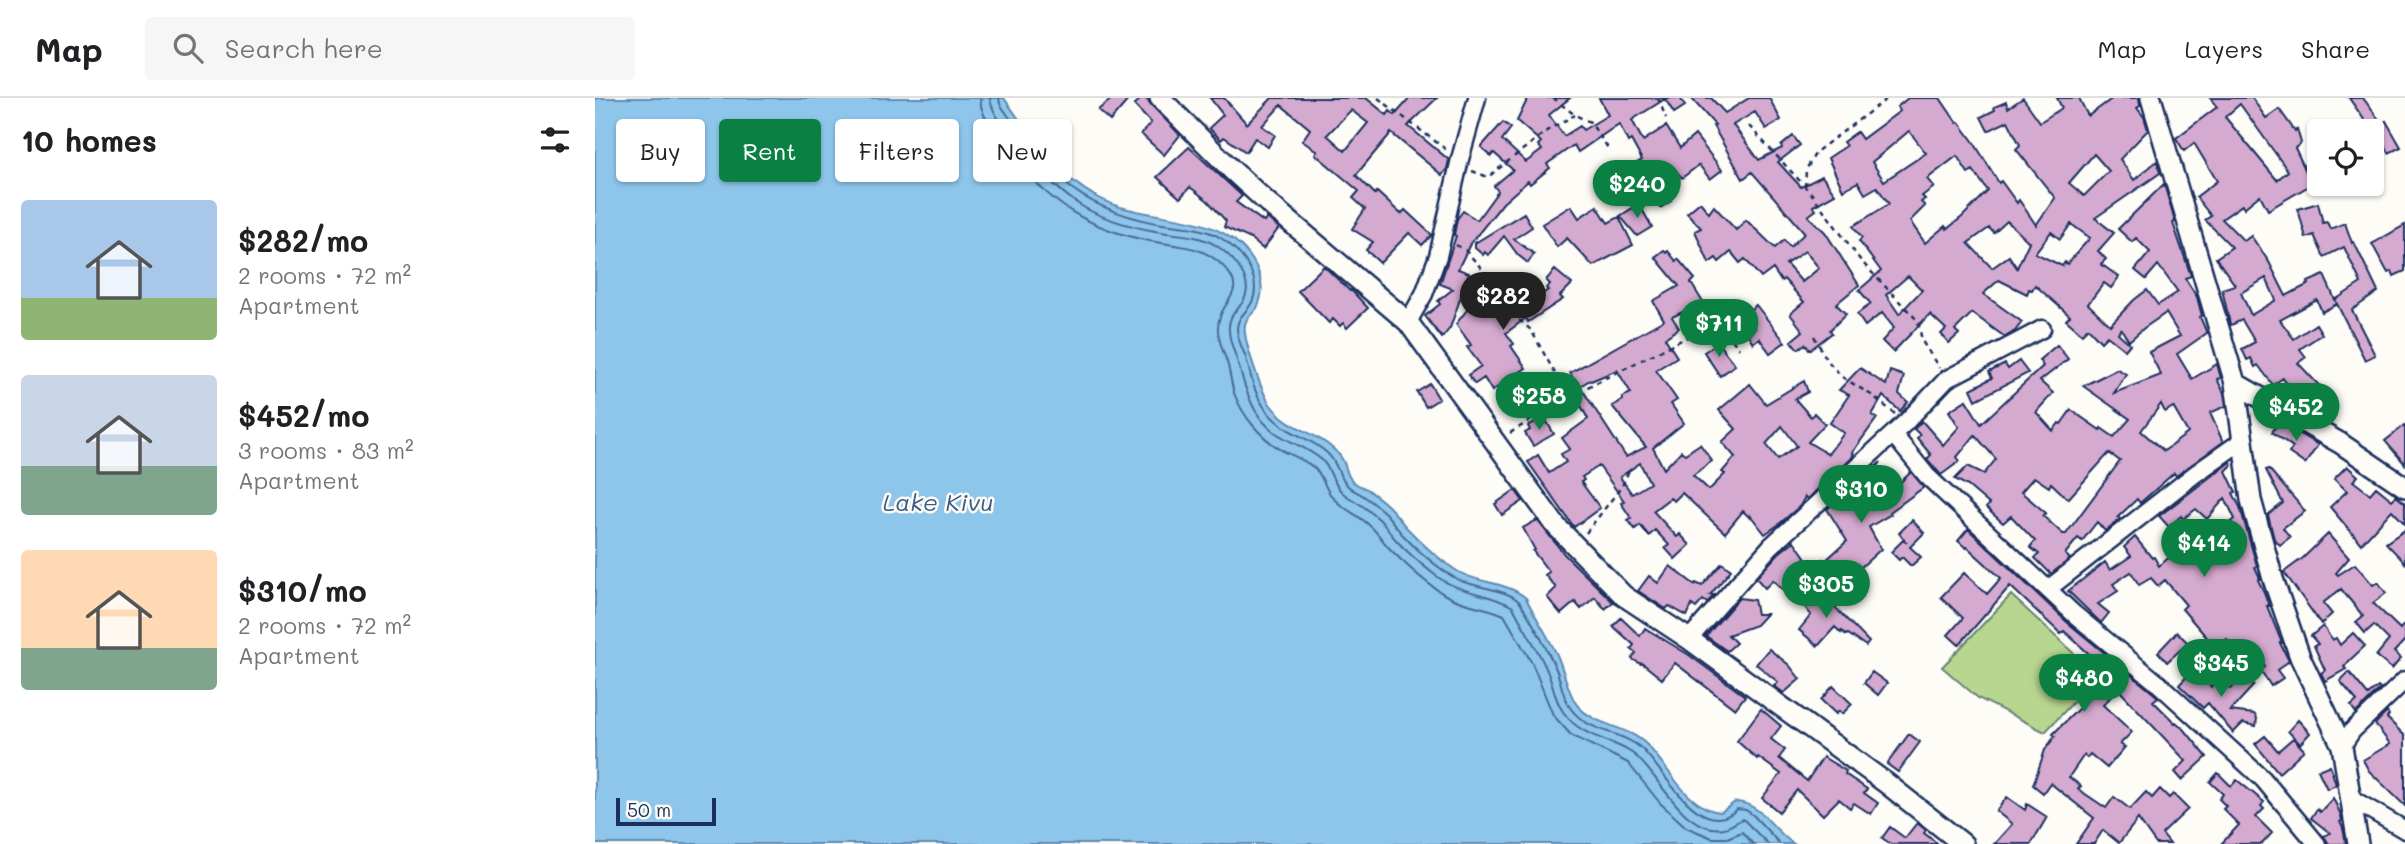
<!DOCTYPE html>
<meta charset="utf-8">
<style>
:root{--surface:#fff;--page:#f6f6f6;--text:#202124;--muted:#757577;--line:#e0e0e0;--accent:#0b8043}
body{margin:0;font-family:Mali,sans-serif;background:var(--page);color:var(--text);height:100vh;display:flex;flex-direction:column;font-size:26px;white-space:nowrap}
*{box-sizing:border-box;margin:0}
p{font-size:23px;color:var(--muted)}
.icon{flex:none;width:38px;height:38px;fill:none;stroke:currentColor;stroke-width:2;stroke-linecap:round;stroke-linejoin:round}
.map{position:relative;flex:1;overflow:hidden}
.drawer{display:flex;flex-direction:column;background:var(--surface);width:595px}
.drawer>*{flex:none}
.hud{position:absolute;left:21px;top:21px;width:665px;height:63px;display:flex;gap:14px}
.buttons{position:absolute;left:1712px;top:21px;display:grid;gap:14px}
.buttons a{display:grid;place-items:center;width:77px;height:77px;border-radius:7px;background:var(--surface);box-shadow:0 2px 5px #0004;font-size:35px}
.scale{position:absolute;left:21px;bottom:18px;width:100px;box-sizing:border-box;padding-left:7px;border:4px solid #1b2f5e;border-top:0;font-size:19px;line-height:24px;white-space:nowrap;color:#1b2f5e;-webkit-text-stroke:5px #fdfcf7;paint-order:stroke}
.price{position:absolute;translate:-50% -60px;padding:0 16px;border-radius:24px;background:var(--accent);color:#fff;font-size:23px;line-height:46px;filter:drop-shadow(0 2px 4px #0008)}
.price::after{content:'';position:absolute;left:50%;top:42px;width:21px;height:16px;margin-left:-10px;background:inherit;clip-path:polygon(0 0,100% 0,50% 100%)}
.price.current{background:#222;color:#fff}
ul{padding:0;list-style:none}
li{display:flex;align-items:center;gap:21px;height:175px;padding:0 21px}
li span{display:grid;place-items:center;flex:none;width:196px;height:140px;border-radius:7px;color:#555}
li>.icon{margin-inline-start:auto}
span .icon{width:84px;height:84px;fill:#fffc;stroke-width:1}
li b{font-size:30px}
h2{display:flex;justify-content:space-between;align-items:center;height:84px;padding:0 21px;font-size:30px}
.tag{padding:0 24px;border-radius:7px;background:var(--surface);box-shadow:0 2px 5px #0004;font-size:24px;line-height:63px}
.tag.current{background:var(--accent);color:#fff}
header{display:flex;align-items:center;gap:42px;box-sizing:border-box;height:98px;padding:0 35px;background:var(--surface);border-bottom:2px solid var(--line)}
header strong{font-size:33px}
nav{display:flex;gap:38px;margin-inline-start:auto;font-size:24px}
.search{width:490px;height:63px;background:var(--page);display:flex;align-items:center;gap:18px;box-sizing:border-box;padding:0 24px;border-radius:7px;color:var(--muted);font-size:26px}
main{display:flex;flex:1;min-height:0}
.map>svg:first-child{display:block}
.green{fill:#b7d790;stroke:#698377;stroke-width:2}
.water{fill:#8dc5eb;stroke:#5f89b3;stroke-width:2}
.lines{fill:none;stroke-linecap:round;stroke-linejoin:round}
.shore{stroke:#496b96;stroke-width:2}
.building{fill:#d5aad0;stroke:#1b2f5e;stroke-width:2;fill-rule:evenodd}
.minor-casing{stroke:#1b2f5e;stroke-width:21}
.tertiary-casing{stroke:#1b2f5e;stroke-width:24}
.path{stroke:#1b2f5e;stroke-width:2.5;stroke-dasharray:5 5;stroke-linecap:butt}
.minor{stroke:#fdfcf7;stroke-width:16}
.tertiary{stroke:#fdfcf7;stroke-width:19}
.labels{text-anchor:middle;stroke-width:5;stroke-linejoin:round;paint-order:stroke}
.water-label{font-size:24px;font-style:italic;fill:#3d5c88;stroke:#fdfcf7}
</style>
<header>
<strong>Map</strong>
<div class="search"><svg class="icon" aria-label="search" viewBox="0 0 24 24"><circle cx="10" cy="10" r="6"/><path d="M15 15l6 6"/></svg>Search here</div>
<nav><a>Map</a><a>Layers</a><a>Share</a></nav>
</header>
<main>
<section class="drawer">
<h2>10 homes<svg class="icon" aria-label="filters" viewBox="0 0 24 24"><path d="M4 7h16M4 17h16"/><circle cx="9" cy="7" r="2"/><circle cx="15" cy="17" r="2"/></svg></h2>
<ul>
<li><span style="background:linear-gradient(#a9c7e8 70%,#8fb573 0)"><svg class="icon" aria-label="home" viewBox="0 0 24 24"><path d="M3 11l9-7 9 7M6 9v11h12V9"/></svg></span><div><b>$282/mo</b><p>2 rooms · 72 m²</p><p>Apartment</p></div></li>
<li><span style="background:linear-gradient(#c9d6e8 65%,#7fa58c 0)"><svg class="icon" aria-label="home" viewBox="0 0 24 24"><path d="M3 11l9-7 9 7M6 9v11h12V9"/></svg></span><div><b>$452/mo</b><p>3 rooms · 83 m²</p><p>Apartment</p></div></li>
<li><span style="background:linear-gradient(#ffd9b3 70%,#7fa58c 0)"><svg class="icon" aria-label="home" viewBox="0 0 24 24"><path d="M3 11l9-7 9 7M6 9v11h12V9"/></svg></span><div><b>$310/mo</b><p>2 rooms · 72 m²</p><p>Apartment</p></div></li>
</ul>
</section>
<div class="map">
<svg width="1810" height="746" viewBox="0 0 1810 746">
<rect width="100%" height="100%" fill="#fdfcf7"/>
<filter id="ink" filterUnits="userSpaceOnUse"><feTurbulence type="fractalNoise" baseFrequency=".0143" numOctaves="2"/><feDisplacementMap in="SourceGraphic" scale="14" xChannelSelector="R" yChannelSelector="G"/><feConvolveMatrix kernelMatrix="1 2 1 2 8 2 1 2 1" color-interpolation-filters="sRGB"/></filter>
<g filter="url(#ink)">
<!-- green -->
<path class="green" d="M1416,497L1503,578L1450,634L1383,600L1347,569Z"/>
<!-- water -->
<path class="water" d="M0,0H409C439,43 470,90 522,108C565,122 612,116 646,148C663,165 673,188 662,210C658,216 651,219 650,227C647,239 667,295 675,306C692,330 716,332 736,349C741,353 747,359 749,365C752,372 752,378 758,384C762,387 768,389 772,391C780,397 790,404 797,412C803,418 807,426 814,432C828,447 845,462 862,473C883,486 911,483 931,500C940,519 953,537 962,557C969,572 972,593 982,607C1000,629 1033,627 1052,647C1074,669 1092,711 1126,714L1140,704C1166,704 1179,734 1199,746H0Z"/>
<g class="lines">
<!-- shore -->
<path class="shore" d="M385,0C385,19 402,36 412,50C451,105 494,132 560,144C585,148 609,148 628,168C657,197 621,202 623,233C624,244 628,253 632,264C635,274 636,285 639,295C647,317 665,339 685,351C696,357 708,361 718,369C729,377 729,393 741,403C752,413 765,418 775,428C783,435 789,445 796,452C813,469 833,488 854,499C871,508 892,509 909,517L937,565L958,617L976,637L1033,665L1065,705L1091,729L1117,740H1132L1147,734L1158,746
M395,0C396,15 418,42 428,53C470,103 495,121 560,133C580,137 604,136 622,148C638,159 662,184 647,205C640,214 633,219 634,232C634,243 639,252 642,262C648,281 650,294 660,312C679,344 704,342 727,362C736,371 737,384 746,393C750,398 757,401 763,405C770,409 778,416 784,421C790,427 795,435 801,442C812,454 827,467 840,477C866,497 894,494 918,509C929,531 944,552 953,575C958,588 960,603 969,615C987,640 1014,640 1037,655C1064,674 1087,737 1129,730C1136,729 1142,723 1148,721L1173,746
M404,0L405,6C451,73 478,108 561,125C583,129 607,128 626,140C647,154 669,181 656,206C651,215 643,218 642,230C642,240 646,248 650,257C656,275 657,292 669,309C687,336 711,336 732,355C744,366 742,378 753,388C757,392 762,394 767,397C775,402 782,408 789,414C796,421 801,429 807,436C819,449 835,463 849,473C854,476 859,480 864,482C880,490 916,491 926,506C939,526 951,549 961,571C966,583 967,596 974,608C991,635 1025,632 1046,650C1068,670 1106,746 1142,711L1151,712L1159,718L1185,746"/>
</g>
<!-- building -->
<path class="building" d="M518,0H535L515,23L503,12Z
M547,0H550L585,37L569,57L546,36L556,25L539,7Z
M615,0H629L652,26L677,0H771L792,17L795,13L800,17L815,0H842L813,28L854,62L852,71L847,77L796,35L761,77L780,96L782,94L806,116L810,112L837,137L827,147L814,135L785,165L771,152L778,144L757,131L770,111L758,100L764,93L720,56L722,53L707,43L715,31L686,7L667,28L680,37L673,49L660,40L651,54L629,39L626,42L614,30L628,17ZM756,12L773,25L750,53L732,37Z
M933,0H975L954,17L969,38L985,28L988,32L1013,17L1004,0H1085L1090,8L1079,15L1070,1L1037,22L1048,43L1071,28L1085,50L1100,37L1127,72L1115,81L1104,67L1087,80L1081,73L1065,82L1076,103L1065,110L1042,65L1047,62L1036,42L1033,44L1024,26L983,54L979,47L952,66L955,70L935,86L933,83L908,105L875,146L863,171L874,175L855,230L847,240L830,218L845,206L843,203L858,191L845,186L861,138L859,137L862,121L868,113L882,122L903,93L899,88L918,72L899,55L896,58L886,49L908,24L916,30L907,42L931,64L947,52L943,47L946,44L922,23Z
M1096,0H1116L1130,15L1154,0H1174L1186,22L1171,31L1160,14L1138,27L1164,62L1187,50L1186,48L1198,38L1205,47L1183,64L1206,89L1227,78L1240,96L1218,108L1221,112L1213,118L1230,134L1264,187L1241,206L1251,216L1235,232L1237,235L1215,252L1210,246L1203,251L1196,243L1208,233L1195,216L1209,204L1189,181L1186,183L1178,171L1166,180L1150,161L1145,165L1136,154L1124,164L1121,160L1114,165L1100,133L1106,130L1092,115L1105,104L1114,115L1119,108L1141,132L1151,122L1180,150L1189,142L1195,149L1210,135L1157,74L1148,81L1118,28L1120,27ZM1210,153L1224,170L1207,184L1191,166Z
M1313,0H1345L1362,25L1364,24L1378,43L1404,85L1406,83L1422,105L1424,102L1441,127L1460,100L1421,51L1425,47L1413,23L1393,33L1386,19L1400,12L1399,9L1411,4L1413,10L1428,0L1445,24L1467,10L1462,0H1484L1493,18L1518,0H1544L1545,8L1542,10L1549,19L1553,32L1525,61L1539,82L1562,63L1565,75L1500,120L1519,135L1503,153L1511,161L1506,166L1524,179L1516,190L1509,185L1493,206L1515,227L1539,202L1552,192L1563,207L1583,194L1563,167L1551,181L1540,172L1555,154L1541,140L1537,144L1523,131L1569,86L1580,124L1578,125L1596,178L1590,180L1602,199L1607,218L1605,219L1612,235L1582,256L1597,281L1622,266L1626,280L1622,281L1629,295L1631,308L1615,315L1628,344L1581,378L1579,375L1545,405L1542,401L1523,419L1525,421L1510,433L1502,424L1487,443L1483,440L1470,456L1475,461L1456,476L1440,460L1444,456L1435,449L1440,443L1416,418L1408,425L1391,410L1394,406L1373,388L1360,381L1373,368L1389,376L1401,361L1380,337L1362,359L1365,363L1346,377L1332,361L1336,357L1322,340L1325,337L1319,331L1327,323L1348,347L1364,329L1354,313L1371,302L1386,326L1448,268L1444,262L1462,247L1473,261L1445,283L1458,295L1441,314L1458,333L1464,325L1466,326L1476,312L1505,332L1506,330L1519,339L1535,321L1488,288L1522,271L1531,276L1519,295L1566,277L1554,254L1585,238L1571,215L1549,230L1534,243L1526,231L1523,235L1535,246L1530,252L1512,238L1506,244L1493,230L1487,236L1471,222L1475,218L1440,187L1437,192L1434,191L1432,196L1404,182L1388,196L1427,224L1420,233L1410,239L1377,215L1360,232L1364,236L1354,245L1346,236L1351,231L1335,216L1298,254L1287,243L1299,230L1287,215L1270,228L1262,216L1276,206L1264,192L1286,173L1264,143L1267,140L1258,128L1294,106L1282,89L1270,96L1263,84L1248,92L1233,60L1251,48L1248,44L1262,34L1267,41L1305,13L1302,9ZM1314,33L1331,55L1289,83L1277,64ZM1499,56L1514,73L1489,98L1474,85ZM1362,58L1373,75L1378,72L1393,93L1367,119L1352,131L1350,128L1330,145L1315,123L1330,108L1326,104L1330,101L1327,98L1339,89L1332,81ZM1412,123L1434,144L1422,170L1414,158L1397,170L1373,145L1394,130L1399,135ZM1476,126L1495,140L1472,166L1470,164L1467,168L1440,155L1456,134L1465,141ZM1313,178L1327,192L1304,216L1291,197ZM1566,306L1570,314L1578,309L1593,335L1569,353L1546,333ZM1514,355L1525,363L1471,436H1468L1448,418L1451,415L1426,394L1439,379L1454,389L1456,385L1473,401Z
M1615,0H1657L1671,20L1684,11L1700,33L1702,31L1706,45L1700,50L1717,86L1673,112L1665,97L1649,110L1647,107L1627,121L1649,143L1656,138L1674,164L1691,198L1714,186L1713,184L1729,177L1742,206L1727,214L1722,202L1685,222L1699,241L1721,226L1727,236L1705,251L1711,259L1703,265L1732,296L1721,306L1712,297L1700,303L1688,280L1678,287L1663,267L1660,269L1656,260L1652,262L1647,251L1660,244L1647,222L1636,227L1635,226L1627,191L1640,187L1621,160L1637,149L1610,122L1616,118L1601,99L1622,83L1599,45L1589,53L1581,40L1622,9ZM1645,6L1693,73L1682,82L1630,19ZM1671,180L1681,202L1656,217L1646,195Z
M1754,0H1768L1785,23L1775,30Z
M1791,23L1806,49L1794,55L1781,29Z
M594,49L647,98L641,104L669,124L672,120L684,130L668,151L656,141L629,129L631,123L613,103L595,89L585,100L562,79Z
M1723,105L1728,125L1732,124L1735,131L1750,125L1757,145L1759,144L1783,194L1757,212L1780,257L1770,262L1740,202L1766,185L1749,149L1729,159L1719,137L1711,140L1703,111Z
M1044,106L1057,129L1042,138L1025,118Z
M976,108L984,120L1002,108L1013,125L1024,119L1038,147L998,168L972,140L962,149L947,126Z
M929,115L937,129L919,141L939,156L933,165L923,157L909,138L893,157L890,154L888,157L880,150V145Z
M1810,127V173L1799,178L1797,173L1793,175L1777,146Z
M1069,152L1071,155L1073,153L1081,163L1083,161L1100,181L1096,185L1109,206L1098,214L1096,210L1077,219L1084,230L1070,240L1082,259L1061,272L1082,302L1076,306L1089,325L1058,350L1069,371L1086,353L1090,356L1105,346L1117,363L1098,377L1114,392L1130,376L1127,374L1140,359L1127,344L1141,331L1124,312L1155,286L1171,306L1209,283L1213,294L1200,301L1216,319L1219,315L1230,326L1213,344L1233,356L1249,335L1235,325L1254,297L1244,292L1265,270L1291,287L1295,273L1309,278L1304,296L1313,304L1305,313L1288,298L1277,317L1282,320L1257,355L1259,356L1256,361L1212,401L1210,399L1205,408L1183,427L1170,436L1155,417L1154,419L1148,413L1130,435L1087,395L1079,403L1075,400L1058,413L1082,439L1085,436L1095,447L1080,461L1070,450L1074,447L1060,432L1054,438L1045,427L1040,431L1033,422L1036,420L1026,405L1029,403L1004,368L987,379L989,382L986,384L1005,410L979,429L933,364L943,357L954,375L971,364L966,356L975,351L967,340L993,321L974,285L979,282L975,275L1069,222L1058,203L1084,188L1060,159ZM1022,272L1036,295L1027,299L1028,302L1017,308L1051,349L1031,359L985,288L995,282L996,283ZM1187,328L1202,348L1183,361L1171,346ZM1045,365L1055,385L1037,396L1025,379Z
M729,168L755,193L756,192L773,210L752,230L748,225L745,228L738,221L734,225L703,193Z
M960,172L977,186L965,198L968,201L933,224L931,220L911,235L919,246L916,248L931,270L897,293L889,280L880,286L873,277L886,268L872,249L876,247L861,226L886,194L907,210L913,218L953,192L951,190L955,186L951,182Z
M1161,207L1190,244L1175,255L1164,240L1158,245L1152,235L1160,230L1150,216Z
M1123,245L1140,267L1125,278L1109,254Z
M1424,263L1433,275L1381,302L1376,291L1397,280L1394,274L1410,266L1413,271Z
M835,286L844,301L831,309L822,294Z
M949,319L959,336L938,348L930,335L935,332L933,328Z
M1684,324L1723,347L1710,366L1694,355L1698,349L1677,334Z
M1810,327V366L1790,343Z
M1286,364L1273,382L1278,390L1267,403L1277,412L1316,374L1329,389L1295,414L1296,416L1274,429L1286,451L1254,480L1246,471L1229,485L1217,469L1228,461L1230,463L1252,443L1232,411Z
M1635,364L1637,367L1631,373L1641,394L1638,395L1645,409L1662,468L1660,469L1665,480L1663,482L1669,494L1674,508H1672L1687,545H1685L1694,563L1682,572L1688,580L1676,588L1666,573L1670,569L1658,553L1644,560L1632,541L1621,550L1587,511L1591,507L1570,482L1563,488L1556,480L1544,487L1536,474L1518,486L1523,493L1503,506L1514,515L1506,525L1473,493L1510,464L1515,472L1536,458L1529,449L1540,439L1557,460L1559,459L1564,468L1584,451L1586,454L1618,423L1627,432L1640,421L1630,400L1612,421L1601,411L1588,421L1586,418L1574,429L1564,418Z
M1752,368L1763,378L1758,383L1775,396L1781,389L1797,402L1801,398L1810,405V426L1797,412L1766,446L1735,409L1752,393L1739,381Z
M1674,371L1710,413L1688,430L1695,439L1685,447L1679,441L1673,417L1688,405L1671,372Z
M920,392L928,403L907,417L900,406Z
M942,422L970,457L1018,504L1010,511L1000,499L986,511L980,504L966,516L952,499L961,490L950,477L954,474L938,453L940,452L928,430Z
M1317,422L1329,435L1315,449L1326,459L1316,468L1307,459L1304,462L1296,454L1308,442L1312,445L1304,435Z
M1373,431L1472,524L1563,599L1558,603L1580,625L1581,624L1590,632L1612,659L1587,682L1580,674L1591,663L1523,591L1508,607L1537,634L1525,646L1530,649L1512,670L1495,656L1492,660L1489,657L1474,679L1486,688L1483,691L1511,710L1519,699L1535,711L1551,694L1557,700L1565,691L1574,700L1578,696L1593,711L1567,736L1575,746H1561L1543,721L1524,745L1508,732L1499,746H1481L1499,720L1455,685L1448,695L1438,687L1450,652L1460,638L1458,636L1493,601L1489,598L1510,576L1501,568L1504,565L1469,533L1466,536L1415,488L1364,547L1353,537L1368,520L1346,499L1369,475L1392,496L1406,480L1372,449L1371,450L1363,443Z
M1810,432V465L1791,445Z
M1733,436L1754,460L1741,475L1743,477L1760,466L1778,487L1783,484L1791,495L1778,505L1805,531L1810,525V542L1799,554L1806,560L1797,571L1781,558L1794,542L1779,527L1770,535L1761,524L1768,518L1746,491L1728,505L1737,516L1726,526L1689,474L1708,460Z
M1199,443L1215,466L1190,494L1178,482L1170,490L1161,480L1184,455Z
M1127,465L1136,472L1115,497H1119L1112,505L1108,502L1101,510L1097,507L1092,518L1074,508L1071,511L1043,493L1054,478L1063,485L1075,468L1100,487L1101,485L1107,488Z
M1222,491L1274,544L1271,548L1253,536L1251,537L1247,533L1246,535L1240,529L1223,548L1204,532L1216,517L1206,504Z
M1144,500L1159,502L1162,516H1171L1161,527L1133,537L1141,545L1132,553L1111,538Z
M1026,520L1045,538L1050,530L1094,557L1150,598L1140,611L1080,565L1067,581L1047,565L1046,566L1037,561L1041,555L1036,551L1039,547L1018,528Z
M1728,528L1737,542L1741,540L1745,547L1758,535L1770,548L1755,562L1749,569L1751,571L1730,583L1726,575L1730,572L1719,548L1723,546L1716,538Z
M1582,534L1593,545L1572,564L1563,554Z
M1174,551L1194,567L1205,581L1189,595L1179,588L1183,584L1161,566Z
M1598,572L1616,589L1623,580L1636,591L1649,578L1659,587L1635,613L1659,616L1662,620L1661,628L1648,625L1638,635L1613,605L1608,610L1584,587Z
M1277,574L1292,585L1283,597L1269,585Z
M1754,574L1773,597L1783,589L1785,591L1761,615L1756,608L1762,603L1745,583Z
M1238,588L1257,606L1247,616L1244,613L1241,616L1226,602Z
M1166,611L1186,628L1176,641L1190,652L1184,660L1212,683L1228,659L1251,673L1250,676L1272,691L1269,695L1283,705L1276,716L1259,705L1255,710L1244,701L1228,717L1202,692L1184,714L1167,700L1186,676L1163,659L1162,661L1142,643Z
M1792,614L1794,617L1792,620L1810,638V708L1774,673L1768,662L1795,646L1780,626Z
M1703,622L1715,635L1705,646L1693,633Z
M1314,636L1325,644L1303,674L1292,666Z
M1670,638L1683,653L1698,640L1709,652L1684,675L1660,646Z
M1735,667L1741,687L1732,691L1723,672Z
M1623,675L1636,688L1642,682L1669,704L1666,708L1669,711L1661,719L1677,735L1667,746H1626L1644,727L1628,711L1631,708L1624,701L1628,696L1615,684Z
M1412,699L1430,712L1432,706L1452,719L1436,746H1399L1417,726L1401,713Z
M1738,700L1746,717L1747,723L1745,724L1748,730L1751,746H1734L1729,738L1735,735L1716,720L1722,711L1725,714Z
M1322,725L1331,732L1329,735L1343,746H1296L1287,740L1295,729L1310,740Z"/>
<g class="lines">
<!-- minor casing -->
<g class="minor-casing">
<path id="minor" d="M813,224L829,196L843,158L865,61L882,0
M1298,336L1332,378L1479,516L1565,587L1668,681L1722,746
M1453,491L1600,376L1648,342
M1094,541L1176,448L1310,325L1352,281L1447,231
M1747,648L1757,633L1810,582
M1757,701L1810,732"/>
</g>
<!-- tertiary casing -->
<g class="tertiary-casing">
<path id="tertiary" d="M565,0L638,73L673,105L813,224L961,428L1029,498L1094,541L1291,685L1368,746
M1556,0L1640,285L1656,402L1678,481L1705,559L1747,648L1763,746
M1640,285L1745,345L1810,389"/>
</g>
<!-- path -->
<path class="path" d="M783,0L853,53
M958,0L980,17L995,24L1013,50
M1063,0L1071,20
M1154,28L1216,95L1266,163L1323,223L1327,243L1344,270
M877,73L893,79L953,32L980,17
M1210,89L1211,72L1221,54L1293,0
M861,147L870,152L917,204L922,220L936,232L973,299
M1219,238L1232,262L1247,279L1278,298L1300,316
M915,335L973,299L1124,223L1144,251
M991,435L1027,388L1035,370"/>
<!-- minor -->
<use href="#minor" class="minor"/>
<!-- tertiary -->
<use href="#tertiary" class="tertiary"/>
</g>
</g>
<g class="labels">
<!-- water labels -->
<g class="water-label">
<text x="343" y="413">Lake Kivu</text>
</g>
</g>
</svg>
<div class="buttons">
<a><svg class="icon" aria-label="locate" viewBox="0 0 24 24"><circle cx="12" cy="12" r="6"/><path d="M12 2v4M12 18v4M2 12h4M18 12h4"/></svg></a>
</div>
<div class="scale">50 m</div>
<b class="price" style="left:1042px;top:122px">$240</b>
<b class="price current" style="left:908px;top:234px">$282</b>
<b class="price" style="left:1124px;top:261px">$711</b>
<b class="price" style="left:944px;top:334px">$258</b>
<b class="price" style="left:1701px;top:345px">$452</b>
<b class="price" style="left:1266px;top:427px">$310</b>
<b class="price" style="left:1609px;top:481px">$414</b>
<b class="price" style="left:1231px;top:522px">$305</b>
<b class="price" style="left:1626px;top:601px">$345</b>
<b class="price" style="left:1489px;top:616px">$480</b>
<div class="hud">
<a class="tag">Buy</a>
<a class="tag current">Rent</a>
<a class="tag">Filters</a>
<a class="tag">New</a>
</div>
</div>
</main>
